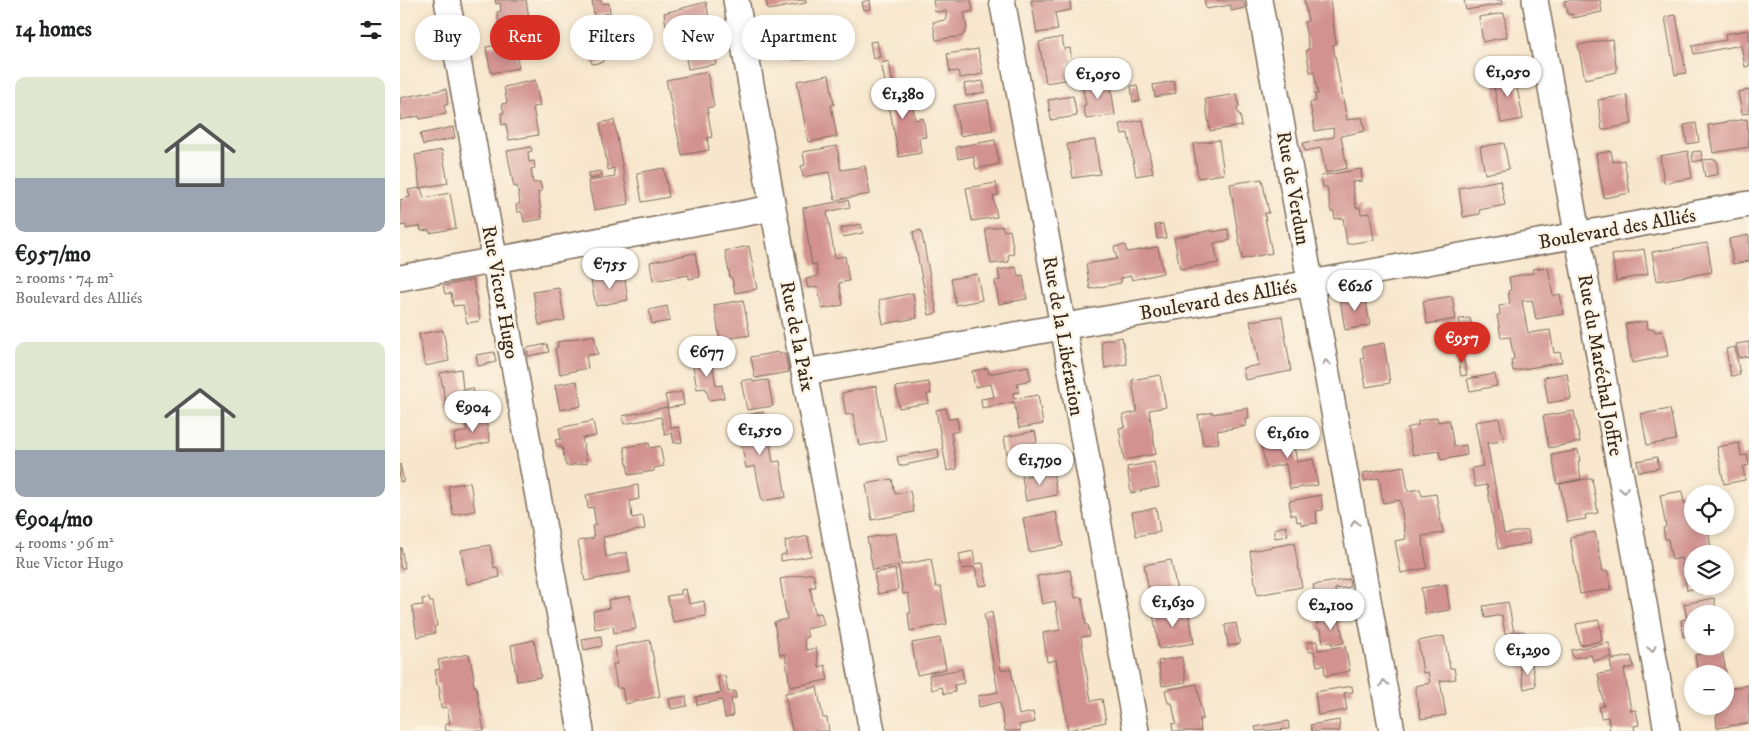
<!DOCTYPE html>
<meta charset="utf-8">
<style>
:root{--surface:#fff;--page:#f6f6f6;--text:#202124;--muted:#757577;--accent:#d93025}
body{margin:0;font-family:"IM FELL DW Pica",serif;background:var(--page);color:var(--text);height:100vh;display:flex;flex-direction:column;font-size:19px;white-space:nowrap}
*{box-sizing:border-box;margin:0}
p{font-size:16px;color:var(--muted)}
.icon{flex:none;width:28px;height:28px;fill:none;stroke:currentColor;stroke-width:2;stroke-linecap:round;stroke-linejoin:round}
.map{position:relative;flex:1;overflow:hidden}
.side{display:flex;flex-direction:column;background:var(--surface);width:400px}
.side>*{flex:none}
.top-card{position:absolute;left:15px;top:15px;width:475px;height:45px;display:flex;gap:10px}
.fabs{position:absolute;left:1284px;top:485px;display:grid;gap:10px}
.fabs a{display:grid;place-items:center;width:50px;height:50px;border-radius:50%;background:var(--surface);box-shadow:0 2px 8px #0003;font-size:25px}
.price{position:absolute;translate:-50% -42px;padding:0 11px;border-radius:18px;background:#fff;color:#222;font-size:16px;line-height:32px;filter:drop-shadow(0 1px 2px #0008)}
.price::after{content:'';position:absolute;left:50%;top:30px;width:15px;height:11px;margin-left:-8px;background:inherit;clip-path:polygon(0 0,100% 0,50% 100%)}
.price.current{background:var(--accent);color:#fff}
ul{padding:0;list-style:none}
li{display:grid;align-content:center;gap:10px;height:265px;padding:0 15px}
li span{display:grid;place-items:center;height:155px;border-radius:10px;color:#555}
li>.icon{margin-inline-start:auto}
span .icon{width:90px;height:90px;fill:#fffc;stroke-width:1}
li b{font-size:21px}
h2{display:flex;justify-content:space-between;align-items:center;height:60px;padding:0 15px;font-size:21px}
.chip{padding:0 18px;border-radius:22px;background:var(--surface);box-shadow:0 2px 8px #0003;font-size:18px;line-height:45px}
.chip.current{background:var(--accent);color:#fff}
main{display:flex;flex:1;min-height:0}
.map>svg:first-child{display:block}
.building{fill:#d29290}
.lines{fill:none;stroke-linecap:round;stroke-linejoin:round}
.street-casing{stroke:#7d6c5b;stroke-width:28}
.street{stroke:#fff;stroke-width:25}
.oneway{stroke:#a79f9a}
.labels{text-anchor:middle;stroke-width:5;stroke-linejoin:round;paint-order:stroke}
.street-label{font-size:20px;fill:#3b2a1e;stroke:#fcf5e5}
</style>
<main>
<section class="side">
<h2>14 homes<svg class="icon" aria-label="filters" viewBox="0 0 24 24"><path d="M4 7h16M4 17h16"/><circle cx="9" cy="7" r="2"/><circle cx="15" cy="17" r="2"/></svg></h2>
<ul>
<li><span style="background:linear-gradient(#dfe7d0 65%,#9aa5b1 0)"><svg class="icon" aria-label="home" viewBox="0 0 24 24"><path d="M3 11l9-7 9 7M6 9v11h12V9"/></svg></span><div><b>€957/mo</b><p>2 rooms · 74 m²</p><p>Boulevard des Alliés</p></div></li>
<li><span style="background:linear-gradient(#dfe7d0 70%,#9aa5b1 0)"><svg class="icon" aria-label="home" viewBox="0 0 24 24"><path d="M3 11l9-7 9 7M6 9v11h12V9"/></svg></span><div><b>€904/mo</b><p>4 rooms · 96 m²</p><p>Rue Victor Hugo</p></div></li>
</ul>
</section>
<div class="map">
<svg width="1349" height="731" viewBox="0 0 1349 731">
<rect width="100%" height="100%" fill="#fcf5e5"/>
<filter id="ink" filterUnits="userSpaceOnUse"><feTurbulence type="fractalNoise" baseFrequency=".02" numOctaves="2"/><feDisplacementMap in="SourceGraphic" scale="10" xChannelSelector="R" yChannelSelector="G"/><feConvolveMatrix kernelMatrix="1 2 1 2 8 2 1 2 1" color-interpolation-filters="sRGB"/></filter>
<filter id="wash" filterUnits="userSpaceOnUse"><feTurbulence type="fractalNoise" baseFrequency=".0096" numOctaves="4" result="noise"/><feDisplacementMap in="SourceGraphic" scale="20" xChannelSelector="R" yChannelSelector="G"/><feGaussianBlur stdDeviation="1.12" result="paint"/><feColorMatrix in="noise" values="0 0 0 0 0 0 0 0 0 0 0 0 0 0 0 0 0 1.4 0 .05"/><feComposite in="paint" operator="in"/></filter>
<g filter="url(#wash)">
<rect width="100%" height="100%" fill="#f7e6cc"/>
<g id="blocks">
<!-- building -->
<path class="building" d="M95,0H126L129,18L99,24L97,12L101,11L100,3L96,4Z
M192,0H201L202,4L209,3L210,13L194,16Z
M366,0H406V3L368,10Z
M470,0L471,9L464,10L462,2Z
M533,0H571L573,11L564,13L567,29L562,36L536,40L533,22L546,20V11L535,12Z
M631,0H670L671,10L655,13L658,30L637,33Z
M804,0H843L845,8L831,11V5L806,9Z
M904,0H930L936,44L933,45L947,120L962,117L965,131L941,136L947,168L926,173L921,148L905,151L903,143L934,137L933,128L915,131L910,103L916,101L915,94H918L914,72H910L906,50L909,49L904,22L908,21Z
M1064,0H1101L1102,4L1066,10Z
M1169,0H1200L1202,12L1173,18L1172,14L1168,15L1167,7L1166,8L1164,1Z
M306,2L310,23L289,26L290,33L277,36L275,24L266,26L264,13Z
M1104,13L1107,37L1083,42L1079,17Z
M1276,15L1286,73L1275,75L1265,17Z
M417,22L422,54L393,60L390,42H387L385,28Z
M208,26L210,42L202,43L199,27Z
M1349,30V66L1345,67L1341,45L1294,54L1292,46L1326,40L1325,34Z
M198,37L203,62L192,64L187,39Z
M241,37L242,42L227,45L226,40Z
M310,37L316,64L288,69L283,42Z
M662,37L664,49L670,48L672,62L667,63L670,79L646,83L639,42Z
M1212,39L1217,72L1185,79L1178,45Z
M477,41L480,57L473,59L470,42Z
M114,42L119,68L91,73L86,47Z
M578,49L583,74L560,78L558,71L550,72L547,54Z
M489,61L497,108L513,105L515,120L523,118L526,137L519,138L521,153L499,157L487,95L482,96L481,87L486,86L481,63Z
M307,72L314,106L307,108L312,137L307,138L309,150L282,155L266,80Z
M1114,72L1123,119L1101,123L1092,77Z
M429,75L434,105H431L437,137L408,142L397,81Z
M135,80L140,106L133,107L138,135L109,140L106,124L102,125L101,113H104L102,104L107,103L104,87Z
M710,80L715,115L686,119L683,106L686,105L682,84Z
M583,81L585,92L566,96L564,84Z
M774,81L776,93L755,97L753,85Z
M737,85L740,101L733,102L731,86Z
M46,89L48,104L44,105L46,114L20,119L19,116L0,120V98Z
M1349,90V113L1342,114L1338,92Z
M837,94L839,107H837L838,114H840L842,126L810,131L805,99Z
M1227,95L1232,124L1202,130L1198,100Z
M673,96L677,116L651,120L648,100Z
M588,100L593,130L560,136L554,105Z
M1347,119L1349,147L1313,153L1308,125Z
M214,120L229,204L194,210L188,181L215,177L214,168L208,170L200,123Z
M743,120L753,173L736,176L728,133L722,134L720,124Z
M1296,123L1299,142L1287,144L1284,125Z
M53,127L55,138L23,145L20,134Z
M595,140L599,164L576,169L573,156L558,159L556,147Z
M695,140L700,174L673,178L667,144Z
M819,140L824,174L798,178L793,144Z
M1104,143L1109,169L1085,174L1080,147Z
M437,146L441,170L465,166L470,194L435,200L429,172L403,177L401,166L405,165L403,152Z
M131,147L132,151L128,152L129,162L134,161L135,168L131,169L133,183L140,182L142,191L138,192L142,219L124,222L122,212H117L116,205L120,203L117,186L114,187L107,151Z
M42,150L48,183L20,188L15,155Z
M1211,151L1213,162L1224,160L1230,193L1204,198L1196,154Z
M1288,151L1292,178L1264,183L1260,156Z
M1301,151L1302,160L1293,162L1292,152Z
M1316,159L1318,174L1305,177L1302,160Z
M264,168L269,197L242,202L237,173Z
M961,169L962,181L952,182L956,208L960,207L961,214L970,213L974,240L947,244L943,218L935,219L934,212H931L927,187H923L921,176Z
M201,171L202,177L189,179L188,173Z
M862,179L869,213H865L866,223L872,253L842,259L830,184Z
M1100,180L1105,205L1079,210L1080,214L1063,217L1059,188Z
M596,183L598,195L593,196L597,217L572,221L566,188Z
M21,188L24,198L50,193L56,228L30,233L29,230L21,231L20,226L6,229V225L0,226V200L10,197L8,190Z
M448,200L450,207L427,212L435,258L445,256L449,281L439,283L443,305L422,309L418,287L408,288L406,279L418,276L416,264L412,265L403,208Z
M461,224L463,233L443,237L441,228Z
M763,224L766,238L757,239L755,225Z
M602,226L604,231L610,230L614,254L608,255L609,262L591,264L585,229Z
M828,229L830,240L814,243L818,263L780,269L774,238L812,230V232Z
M521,230L537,313L529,315L513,232Z
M1349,235V261L1333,264L1329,239Z
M1307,243L1312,272L1257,281L1252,252Z
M725,245L727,252L758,247L763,273L732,280L731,276L721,278V283L690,289L686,264L717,259L714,247Z
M349,246L357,289L335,293L332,278H330L325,251Z
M1244,249L1248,274L1216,281L1212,255Z
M295,253L300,277L289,279V275L253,281L250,262Z
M616,267L618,276L623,275L627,299L599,304L595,281L600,280L598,270Z
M1148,267L1153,296L1160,294L1164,314L1136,319L1132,300L1122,301L1128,333L1150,330L1154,353L1160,352L1162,362L1113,371L1111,360L1114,359L1110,337L1101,338L1097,315H1100L1099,306L1110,304L1108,291L1111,290L1109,277L1133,273V269Z
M224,273L228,300L196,306L191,280Z
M577,274L582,300L556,305L551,279Z
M73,280L80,321L67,323L63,305L53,306L51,293L45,294L43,286Z
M159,288L165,320L139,325L133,292Z
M513,293L517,318L483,324L479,300Z
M965,295L970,325L945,330L940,299Z
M1052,296L1056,319L1027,324L1023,301Z
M343,300L350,335L320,340L314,305Z
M267,306L270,321L252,324L249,310Z
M882,316L891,371L845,380L843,368L859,365L850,321Z
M1070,318L1075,343L1064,345L1059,319Z
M1247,321L1248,329H1254L1255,332L1263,331L1268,356L1232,363L1225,324Z
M43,330L49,361L25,366L19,334Z
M194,335L198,354L186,355L188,368L160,374L155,348L158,347L157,342Z
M722,337L727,364L705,368L701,341Z
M1349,342V356L1339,358L1336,344Z
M984,343L990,383L966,387L961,359L964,358L962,347Z
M147,344L149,352L128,356L127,348Z
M1335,347L1340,375L1331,376L1326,349Z
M94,352L96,362L78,366L76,355Z
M378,352L379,354L385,353L389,372L355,378L351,357Z
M1062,352L1067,375L1061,376L1057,353Z
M311,357L316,386L322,385L324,398L309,400L306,388L297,389L292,360Z
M628,366L631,380L617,383L619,392L613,393L614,399L638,395L643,424L619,428L614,402L582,408L581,399L594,397L591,384L575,387L572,371L588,368L589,374Z
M61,369L63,390L73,388L76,404L47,409L40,373Z
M1167,373L1171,399L1148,403L1144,377Z
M1095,374L1097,386L1070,391L1067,379Z
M760,375L766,407L749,410L756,454L724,460L719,428L725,427L723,415L737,412L732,380Z
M352,379L353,382L368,380L373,406L347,410L341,381Z
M177,381L181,406L160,410L155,385Z
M529,382L531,394H527L529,403L499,408L496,387Z
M476,386L486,441L459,446L453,414L446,415L442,393Z
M282,392L284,405L268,408L265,395Z
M267,407L271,428L279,427L282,442L274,443L272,433L265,435L261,417L224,424L222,416Z
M546,408L548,419L557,418L559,431L551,433L557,469L547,471L536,410Z
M848,408L849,419H845L846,426L817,431L819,443L803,445L798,415L813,412V414Z
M1270,409L1276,440L1247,445L1241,414Z
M1174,411L1180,442L1149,448L1143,416Z
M362,412L366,440H369L373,462L380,461L386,497L362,501L355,466L346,468L342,446H340L335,417Z
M85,415L90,442L56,449L54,434L67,431L65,419Z
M1037,417L1038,422L1049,420L1054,447L1066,445L1067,455L1041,460L1039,451L1013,455L1007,428L1018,425V421Z
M1099,418L1104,441L1087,443L1104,534L1128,530L1130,543L1098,549L1087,485L1075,487L1072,468L1083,466L1075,422Z
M193,421L196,436L182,438L187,463L166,466L162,447H157L155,440L161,439L159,428Z
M891,430L897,462L913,459L918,485L890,489L886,464L866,468L859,436Z
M635,431L637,442L634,443L638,465L610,470L604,437Z
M249,443L250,448L260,446L264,466L254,468V471L229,475L224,447Z
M1339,443L1341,456L1347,455L1349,465L1343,467L1345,480L1324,484L1317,447Z
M538,449L539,458L499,466L497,457Z
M1178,450L1180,461H1178L1181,479L1157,484L1152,455Z
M1257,457L1259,468L1239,472L1237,461Z
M754,462L759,487L731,493L727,467Z
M0,464L4,481L0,482Z
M1004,466L1008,491L1020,489L1022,496L1036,494L1043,533L1022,536L1027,568L1001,573L995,541L1006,539L1000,500L983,503L979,478L964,481L963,473Z
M653,471L657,495L626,501L622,477Z
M1192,478L1198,513L1185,515L1186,519L1167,522L1160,484Z
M492,479L495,494L510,491L514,512L472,520L466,484Z
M70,482L75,511L53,515L48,486Z
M238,485L239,499L230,501L232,518L243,516L245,529L203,537L206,557L227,552L230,572L185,581L178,541L194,538L192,526L196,525L193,507L188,508L186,495Z
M1282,491L1284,503L1292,502V526H1307L1312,553L1292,554V586L1302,587L1287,590L1281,558L1272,560L1268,539H1265L1263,528L1266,527L1260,495Z
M921,495L923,510L916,511L917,523L901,525V521L897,522L896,515H891L889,501Z
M756,508L760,532L736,536L732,512Z
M656,512L663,546L629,552L623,518Z
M886,526L888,536L875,538L874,529Z
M1195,532L1203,571H1208L1211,589L1180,594L1170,537Z
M496,533L501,565L531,559L536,587H541L547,624L510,631L508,613H511L508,593L503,594L498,565L473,570L467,538Z
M408,536L411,556L381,561V555L386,554L385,541Z
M894,543L902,587L857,595L850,551Z
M90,545L94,568L97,567L100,577L67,584L61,550Z
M1,547L5,568H0V548Z
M573,551L575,564L583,563L587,585L579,586L575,567L562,569L559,554Z
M771,560L777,591L750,596L744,565Z
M495,569L498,590L478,594L474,573Z
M670,570L675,598L682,597L686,625H688L690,636L681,637L691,701L702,699L706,722L668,730L656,660L647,662L643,633L660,630L655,601L642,604L637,576Z
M413,573L416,587H410L415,614L421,613L424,625L406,629L408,637L404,638L406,650L416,648L419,667L425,665L428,680L390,687L385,654L380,655L374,622L387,619L380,579Z
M949,579L950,587L935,589L937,609L918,612L913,585Z
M1046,584L1050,610L1025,614L1021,588Z
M286,589L289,604L304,601L306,616L273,622L267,596L281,594V590Z
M230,596L236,629L214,633L213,626L195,629L193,611L209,608L208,600Z
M29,598L30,602H33L37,626L34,627L35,633L17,637L12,606L23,605L22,599Z
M1314,598L1317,614H1292L1291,646L1290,636L1283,637L1281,620L1287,619L1284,604Z
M1108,602L1114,632L1124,631L1128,656L1118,658L1114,632L1105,634L1102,615L1085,618L1083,606Z
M788,608L794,643L759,649L753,613Z
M592,612L601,670L611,669L619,715L633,712L635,722L619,725L620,731H605L600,702L579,707L578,696L598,692L584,614Z
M939,617L944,643L932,645L931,642L923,643L921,629L918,630L917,622Z
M1199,620L1202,641L1180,645L1176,624Z
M836,623L840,644L828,646L825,625Z
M201,636L202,646L184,650L182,639Z
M1044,636L1050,668H1054L1056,679L1040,681L1046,715L1021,719L1015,686L1030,683L1028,672L1023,673L1018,641Z
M540,638L546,669L517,675L512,643Z
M134,640L141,677L117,681L111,645Z
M250,640L260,696L225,704L222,688H217L213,664H217L215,647Z
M917,641L918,650L945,646L950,671L925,676L924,665L917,666L914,651L909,652L907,642Z
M1209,643L1212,657L1193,661L1191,655L1173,658L1171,650Z
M1322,650L1327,678H1325V674H1298L1295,655Z
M69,654L74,678H73L74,686H76L84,731H46L45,724L50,723L47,707L41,708L39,693H40L39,685H37L35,670L40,669L38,660Z
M1231,656L1234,667L1224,669L1231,711L1236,710L1239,725L1234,726L1235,731H1210L1208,717L1201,718L1199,707L1204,706L1198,674L1212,672L1210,660Z
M782,657L786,682L762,686L758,661Z
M1132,664L1136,686L1124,689L1120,666Z
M562,669L564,683L554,685L555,692L544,694L542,687L532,690L529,675Z
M325,676L328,692L335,691L336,698L331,699L333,716L325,718L322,700L297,705L296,697L321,693L318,677Z
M797,684L803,719H800L801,731H773L772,724L776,723L772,703H768L765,690Z
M1349,685V723L1317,728L1316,716L1318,715L1317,706H1325V689Z
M952,686L953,692L944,693L947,710L918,715L915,692Z
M417,687L423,718H427L429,731H392L385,693Z
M286,696L287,706L271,709L269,699Z
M939,720L940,731H912L910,725Z
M888,721L889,729L856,731L855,727Z"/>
</g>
</g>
<g filter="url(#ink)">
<use href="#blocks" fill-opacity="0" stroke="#7d6c5b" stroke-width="1"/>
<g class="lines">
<!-- street casing -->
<g class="street-casing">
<path id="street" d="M47,0L181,731
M336,0L373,208L472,731
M602,0L663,326L736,731
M859,0L992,731
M1135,0L1267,731
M0,278L373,208
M405,372L911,283L1349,204"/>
</g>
<!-- street -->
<use href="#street" class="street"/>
</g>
<!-- one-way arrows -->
<defs><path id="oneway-chevron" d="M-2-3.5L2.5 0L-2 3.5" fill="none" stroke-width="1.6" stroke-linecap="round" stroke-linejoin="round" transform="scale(1.25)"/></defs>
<g class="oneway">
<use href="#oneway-chevron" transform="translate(926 363) rotate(-100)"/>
<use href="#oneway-chevron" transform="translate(1224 490) rotate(80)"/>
<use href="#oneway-chevron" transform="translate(955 523) rotate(-100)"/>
<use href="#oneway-chevron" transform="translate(1252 649) rotate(80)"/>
<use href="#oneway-chevron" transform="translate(984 683) rotate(-100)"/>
</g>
</g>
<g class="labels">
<!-- street labels -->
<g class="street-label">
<text transform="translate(894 188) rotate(80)" y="7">Rue de Verdun</text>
<text transform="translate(1217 228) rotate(-10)" y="7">Boulevard des Alliés</text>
<text transform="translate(101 292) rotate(80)" y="7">Rue Victor Hugo</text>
<text transform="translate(818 299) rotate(-10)" y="7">Boulevard des Alliés</text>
<text transform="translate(398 336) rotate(79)" y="7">Rue de la Paix</text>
<text transform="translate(664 336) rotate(80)" y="7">Rue de la Libération</text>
<text transform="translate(1201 365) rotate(80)" y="7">Rue du Maréchal Joffre</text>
</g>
</g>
</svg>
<div class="fabs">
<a><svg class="icon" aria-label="locate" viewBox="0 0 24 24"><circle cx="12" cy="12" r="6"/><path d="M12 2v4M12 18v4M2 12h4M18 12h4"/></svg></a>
<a><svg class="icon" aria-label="layers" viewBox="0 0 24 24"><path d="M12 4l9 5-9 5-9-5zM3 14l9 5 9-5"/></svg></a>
<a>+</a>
<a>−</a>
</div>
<b class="price" style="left:1108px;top:98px">€1,050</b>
<b class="price" style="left:698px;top:100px">€1,050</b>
<b class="price" style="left:503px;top:120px">€1,380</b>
<b class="price" style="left:210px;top:290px">€755</b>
<b class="price" style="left:955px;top:312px">€626</b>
<b class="price current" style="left:1062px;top:364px">€957</b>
<b class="price" style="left:307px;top:378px">€677</b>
<b class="price" style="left:73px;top:433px">€904</b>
<b class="price" style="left:360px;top:456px">€1,550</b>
<b class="price" style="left:888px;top:459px">€1,610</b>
<b class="price" style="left:640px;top:486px">€1,790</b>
<b class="price" style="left:773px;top:628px">€1,630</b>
<b class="price" style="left:931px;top:631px">€2,100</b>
<b class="price" style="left:1128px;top:676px">€1,290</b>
<div class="top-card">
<a class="chip">Buy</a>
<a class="chip current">Rent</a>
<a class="chip">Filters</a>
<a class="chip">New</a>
<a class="chip">Apartment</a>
</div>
</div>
</main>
